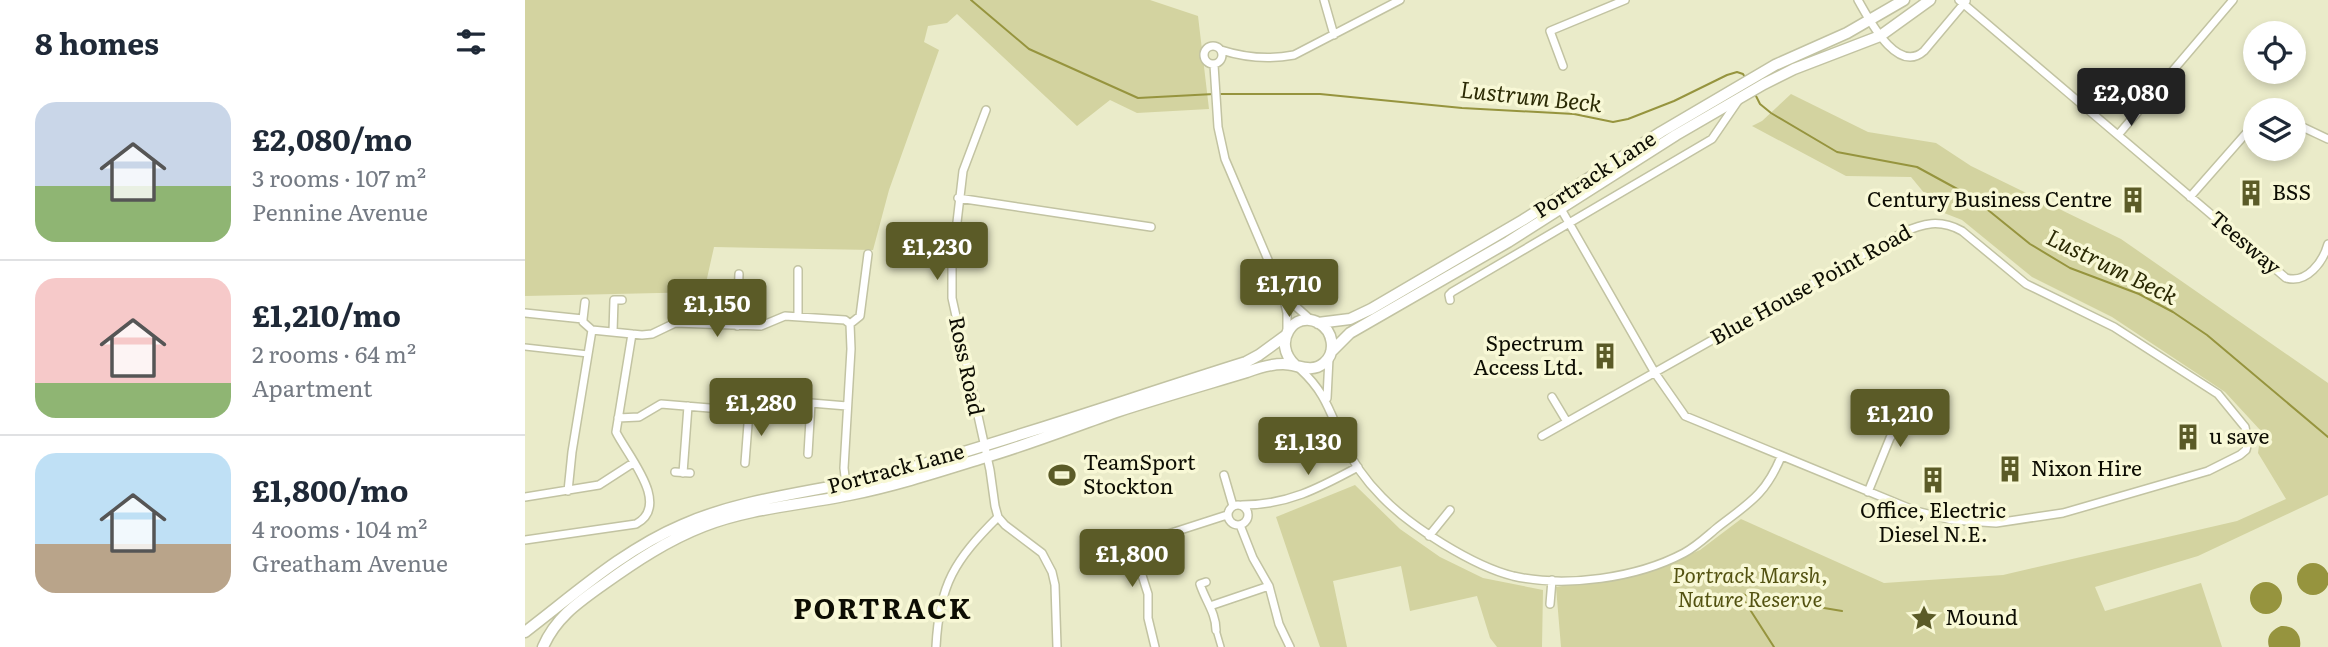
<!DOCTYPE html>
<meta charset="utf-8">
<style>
:root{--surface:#fff;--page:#f2f2f3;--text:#1f2937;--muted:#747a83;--line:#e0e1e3;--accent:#5b5b27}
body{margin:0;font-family:Literata,serif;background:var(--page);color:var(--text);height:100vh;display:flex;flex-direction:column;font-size:26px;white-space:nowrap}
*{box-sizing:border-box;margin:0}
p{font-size:23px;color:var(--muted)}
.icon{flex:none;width:38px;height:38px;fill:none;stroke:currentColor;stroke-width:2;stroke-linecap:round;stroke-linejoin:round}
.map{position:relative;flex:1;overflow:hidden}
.details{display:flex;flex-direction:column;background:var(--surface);width:525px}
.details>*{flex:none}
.buttons{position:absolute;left:1718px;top:21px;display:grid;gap:14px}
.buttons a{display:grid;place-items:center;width:63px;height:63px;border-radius:50%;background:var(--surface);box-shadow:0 4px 10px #0003;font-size:35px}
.price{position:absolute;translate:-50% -60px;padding:0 16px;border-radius:7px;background:var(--accent);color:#fff;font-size:23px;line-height:46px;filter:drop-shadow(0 2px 4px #0008)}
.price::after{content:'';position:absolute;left:50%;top:42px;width:21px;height:16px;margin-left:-10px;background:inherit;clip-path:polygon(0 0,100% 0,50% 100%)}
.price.on{background:#222;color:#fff}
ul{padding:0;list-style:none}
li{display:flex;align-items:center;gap:21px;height:175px;padding:0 35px}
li+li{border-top:2px solid var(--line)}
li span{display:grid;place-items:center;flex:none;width:196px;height:140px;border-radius:21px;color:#555}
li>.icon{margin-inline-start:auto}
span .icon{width:84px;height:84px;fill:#fffc;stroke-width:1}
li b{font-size:30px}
h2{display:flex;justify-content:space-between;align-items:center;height:84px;padding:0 35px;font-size:30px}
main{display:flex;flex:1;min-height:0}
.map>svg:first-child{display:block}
.green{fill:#d3d3a0}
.water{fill:#96943e}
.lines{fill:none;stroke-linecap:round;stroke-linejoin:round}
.stream{stroke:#96943e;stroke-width:2}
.pedestrian-casing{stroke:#c2c3a2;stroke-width:8}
.minor-casing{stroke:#c2c3a2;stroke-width:10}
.primary-casing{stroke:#c2c3a2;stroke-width:13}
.pedestrian{stroke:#fff;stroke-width:5}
.minor{stroke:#fff;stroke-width:7}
.primary{stroke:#fff;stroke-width:10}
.labels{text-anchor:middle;stroke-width:7;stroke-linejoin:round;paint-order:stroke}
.street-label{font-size:21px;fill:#0d0d03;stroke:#f8f8d6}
.poi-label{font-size:21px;fill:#0d0d03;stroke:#f8f8d6;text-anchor:start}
.park-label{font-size:21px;font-style:italic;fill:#535211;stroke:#f8f8d6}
.water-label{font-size:23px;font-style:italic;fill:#2c2b05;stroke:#f8f8d6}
.district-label{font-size:28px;font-weight:bold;letter-spacing:2px;fill:#0d0d03;stroke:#f8f8d6}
</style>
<main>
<section class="details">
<h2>8 homes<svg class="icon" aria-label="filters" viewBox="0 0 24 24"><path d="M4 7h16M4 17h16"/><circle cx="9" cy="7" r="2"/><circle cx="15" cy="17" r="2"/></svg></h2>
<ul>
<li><span style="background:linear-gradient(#c9d6e8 60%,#8fb573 0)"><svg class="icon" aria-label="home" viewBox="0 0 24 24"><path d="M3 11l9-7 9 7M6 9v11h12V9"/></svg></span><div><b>£2,080/mo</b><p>3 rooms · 107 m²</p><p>Pennine Avenue</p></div></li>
<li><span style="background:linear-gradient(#f6c9c9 75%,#8fb573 0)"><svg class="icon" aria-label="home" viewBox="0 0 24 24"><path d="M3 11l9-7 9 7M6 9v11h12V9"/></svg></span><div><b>£1,210/mo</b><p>2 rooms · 64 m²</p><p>Apartment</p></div></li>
<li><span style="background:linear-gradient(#bfe0f5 65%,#b9a48a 0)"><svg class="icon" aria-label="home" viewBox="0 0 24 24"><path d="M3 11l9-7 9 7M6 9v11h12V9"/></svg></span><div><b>£1,800/mo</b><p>4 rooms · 104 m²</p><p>Greatham Avenue</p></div></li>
</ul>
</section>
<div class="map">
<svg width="1803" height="647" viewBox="0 0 1803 647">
<rect width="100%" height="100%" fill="#eaebc9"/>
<!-- green -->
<path class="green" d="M0,0H625L673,16L684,109L612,113L585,100L552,126L432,14L422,23L403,26L399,42L414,50L364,190L348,250L189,247L179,292L0,296Z
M1266,94L1343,132L1411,143L1446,166L1596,239L1803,383V495L1673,556L1570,587L1580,611L1676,583L1697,647H1036L1031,587L1115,575L1175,550L1216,519L1359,583L1478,575L1712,521L1761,499L1733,453L1736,431L1700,392L1587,317L1507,277L1437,220L1414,211L1386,177L1321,176L1227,126L1237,121Z
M830,485L875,529L915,557L958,578L1018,590L1017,647H972L965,638L952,596L885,611L876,566L808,581L822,647H795L751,517Z"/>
<!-- water -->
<path class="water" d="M1772 579a16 16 0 1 1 32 0a16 16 0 1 1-32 0Z
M1725 598a16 16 0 1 1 32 0a16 16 0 1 1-32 0Z
M1756,626C1769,625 1777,634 1775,647H1744C1741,637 1746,630 1756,626Z"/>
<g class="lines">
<!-- stream -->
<path class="stream" d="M446,0L504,49L613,98L689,94
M695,94H795L937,108L1049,114L1088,122L1103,119L1149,101L1202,75L1212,72L1218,74L1221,79
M1231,96L1235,104L1246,113L1312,152L1392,167L1447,197L1505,244L1545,268L1614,294L1648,312L1682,335L1803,437
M1249,647L1215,594L1317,611"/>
<!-- pedestrian casing -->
<g class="pedestrian-casing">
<path id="pedestrian" d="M0,347L63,354
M691,630L696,647"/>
</g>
<!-- minor casing -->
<g class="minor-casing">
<path id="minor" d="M799,0L809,35
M1333,0C1344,19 1372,75 1399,51L1441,1
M1434,0L1761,278C1782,284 1798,262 1803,244
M679 55a9 9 0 1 1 18 0a9 9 0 1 1-18 0Z
M696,50C721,58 743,60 769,55L875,0
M689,65L693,127L700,159L758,295L762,313V332
M1038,66L1025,31L1100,0
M461,110L438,171L427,265V298L465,470L470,506L473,517L480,525L517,553L527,572L530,585L532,647
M1769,123L1803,139
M1593,135L1708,0
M1665,197L1731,122
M433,198L626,227
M758,295L786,320
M925,300L924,295L927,292L1187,139L1215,98
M0,313L58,319V322L67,330L117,335L127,334L150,323L236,326L260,316L320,320L325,324
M273,316V270
M58,319L60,302
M325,324L335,316L343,254
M212,326L214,274
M88,332L89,300H97
M775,369C800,392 804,410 818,441C827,461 841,481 857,497C886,527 948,566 988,576C1041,588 1112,578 1159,553C1172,546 1182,536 1193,527C1224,503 1240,495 1256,457
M1027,397L1042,422
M802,398L804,358
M1389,412L1398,423
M93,418L114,417L136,404L233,412C246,411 251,403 262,401L322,406
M1017,436L1377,233C1398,223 1415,219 1437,231L1501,284L1589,327L1693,394L1720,427L1723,442L1721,450L1715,455L1683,471L1538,513L1471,523L1427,520L1391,511L1160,416L1130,373L1036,209
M283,454L286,403
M220,463L224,411
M150,472L165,473
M158,473L163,406
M699,475L708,506
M321,485L319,468L326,349L325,324
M43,491L47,452L67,330
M1343,492L1365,438L1374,424L1402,402
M0,497L74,485L108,463
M703 515a10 10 0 1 1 20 0a10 10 0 1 1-20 0Z
M717,505C763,505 794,488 833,467
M715,525L728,558L744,586L754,624L765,647
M904,536L925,510
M0,540L111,524C147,505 102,455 91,432L107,334
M681,582L675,584C680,600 691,613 691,630
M1025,604L1027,580
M685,606L744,586
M411,647C414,584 430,560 473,517
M630,647L623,618V594L615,569L606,557L605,548L609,545L702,515"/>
</g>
<!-- primary casing -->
<g class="primary-casing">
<path id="primary" d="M793,323L825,319L846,309L998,220L1136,132L1250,65L1322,33L1379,0
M806,352L825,333L983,242L1151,135L1239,84L1269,69L1355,36L1405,0
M0,632C50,594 98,550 157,525C222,496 298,492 367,473C486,440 603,399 721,362L734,355L760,336
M18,647C31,617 54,602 79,584C111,561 143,540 179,526C225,508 276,505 324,495C370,486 416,471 461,457C505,444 548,427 591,412C634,398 679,385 722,372C733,368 747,364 758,364C772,364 786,374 799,363C812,352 808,331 794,323C769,309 746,343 770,365"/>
</g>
<!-- pedestrian -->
<use href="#pedestrian" class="pedestrian"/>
<!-- minor -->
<use href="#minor" class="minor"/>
<!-- primary -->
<use href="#primary" class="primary"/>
</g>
<!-- icons -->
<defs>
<g id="building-bare" transform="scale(2.1)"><path d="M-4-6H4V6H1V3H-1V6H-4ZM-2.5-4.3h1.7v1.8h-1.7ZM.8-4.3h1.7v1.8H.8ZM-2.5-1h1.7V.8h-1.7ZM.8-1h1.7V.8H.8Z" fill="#5b5b27" stroke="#f8f8d6" stroke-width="2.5" paint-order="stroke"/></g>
<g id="stadium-bare" transform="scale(2.1)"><path d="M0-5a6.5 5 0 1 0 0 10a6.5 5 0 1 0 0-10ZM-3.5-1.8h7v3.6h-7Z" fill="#5b5b27" stroke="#f8f8d6" stroke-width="2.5" paint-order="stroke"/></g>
<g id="sight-bare" transform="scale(2.1)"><path d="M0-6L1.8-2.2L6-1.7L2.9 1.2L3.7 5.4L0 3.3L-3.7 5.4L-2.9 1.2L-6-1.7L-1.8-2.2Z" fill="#5b5b27" stroke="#f8f8d6" stroke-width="2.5" paint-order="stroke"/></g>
</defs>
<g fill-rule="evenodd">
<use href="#building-bare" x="1726" y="193"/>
<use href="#building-bare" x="1608" y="200"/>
<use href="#building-bare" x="1080" y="356"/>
<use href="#building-bare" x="1663" y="437"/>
<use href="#building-bare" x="1485" y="469"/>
<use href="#stadium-bare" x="537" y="475"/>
<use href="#building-bare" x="1408" y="480"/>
<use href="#sight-bare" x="1399" y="618"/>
</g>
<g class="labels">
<!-- street labels -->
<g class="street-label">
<text transform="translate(1070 175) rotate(-33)" y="7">Portrack Lane</text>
<text transform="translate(1720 243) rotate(40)" y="7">Teesway</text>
<text transform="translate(1286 285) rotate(-29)" y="7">Blue House Point Road</text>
<text transform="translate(441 366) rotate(78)" y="7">Ross Road</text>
<text transform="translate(371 469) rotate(-15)" y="7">Portrack Lane</text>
</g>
<!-- poi labels -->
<g class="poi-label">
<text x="1747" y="200">BSS</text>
<text x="1587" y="207" text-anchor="end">Century Business Centre</text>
<text x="1059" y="351" text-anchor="end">Spectrum<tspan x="1059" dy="24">Access Ltd.</tspan></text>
<text x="1684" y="444">u save</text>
<text x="558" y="470">TeamSport<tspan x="558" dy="24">Stockton</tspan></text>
<text x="1506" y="476">Nixon Hire</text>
<text x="1408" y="518" text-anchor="middle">Office, Electric<tspan x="1408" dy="24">Diesel N.E.</tspan></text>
<text x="1420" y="625">Mound</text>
</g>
<!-- park labels -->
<g class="park-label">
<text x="1225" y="583">Portrack Marsh,<tspan x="1225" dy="24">Nature Reserve</tspan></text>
</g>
<!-- water labels -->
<g class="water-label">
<text transform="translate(1006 97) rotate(6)" y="8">Lustrum Beck</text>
<text transform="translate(1587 267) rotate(26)" y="8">Lustrum Beck</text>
</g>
<!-- district labels -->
<g class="district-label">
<text x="358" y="619">PORTRACK</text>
</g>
</g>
</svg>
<div class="buttons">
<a><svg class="icon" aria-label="locate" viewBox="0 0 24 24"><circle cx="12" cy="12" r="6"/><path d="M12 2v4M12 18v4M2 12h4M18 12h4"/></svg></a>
<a><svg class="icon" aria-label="layers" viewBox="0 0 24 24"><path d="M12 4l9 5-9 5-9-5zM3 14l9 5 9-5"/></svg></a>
</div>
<b class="price on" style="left:1606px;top:128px">£2,080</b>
<b class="price" style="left:412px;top:282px">£1,230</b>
<b class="price" style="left:764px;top:319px">£1,710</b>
<b class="price" style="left:192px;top:339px">£1,150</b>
<b class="price" style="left:236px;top:438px">£1,280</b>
<b class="price" style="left:1375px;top:449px">£1,210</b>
<b class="price" style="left:783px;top:477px">£1,130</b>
<b class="price" style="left:607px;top:589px">£1,800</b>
</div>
</main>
